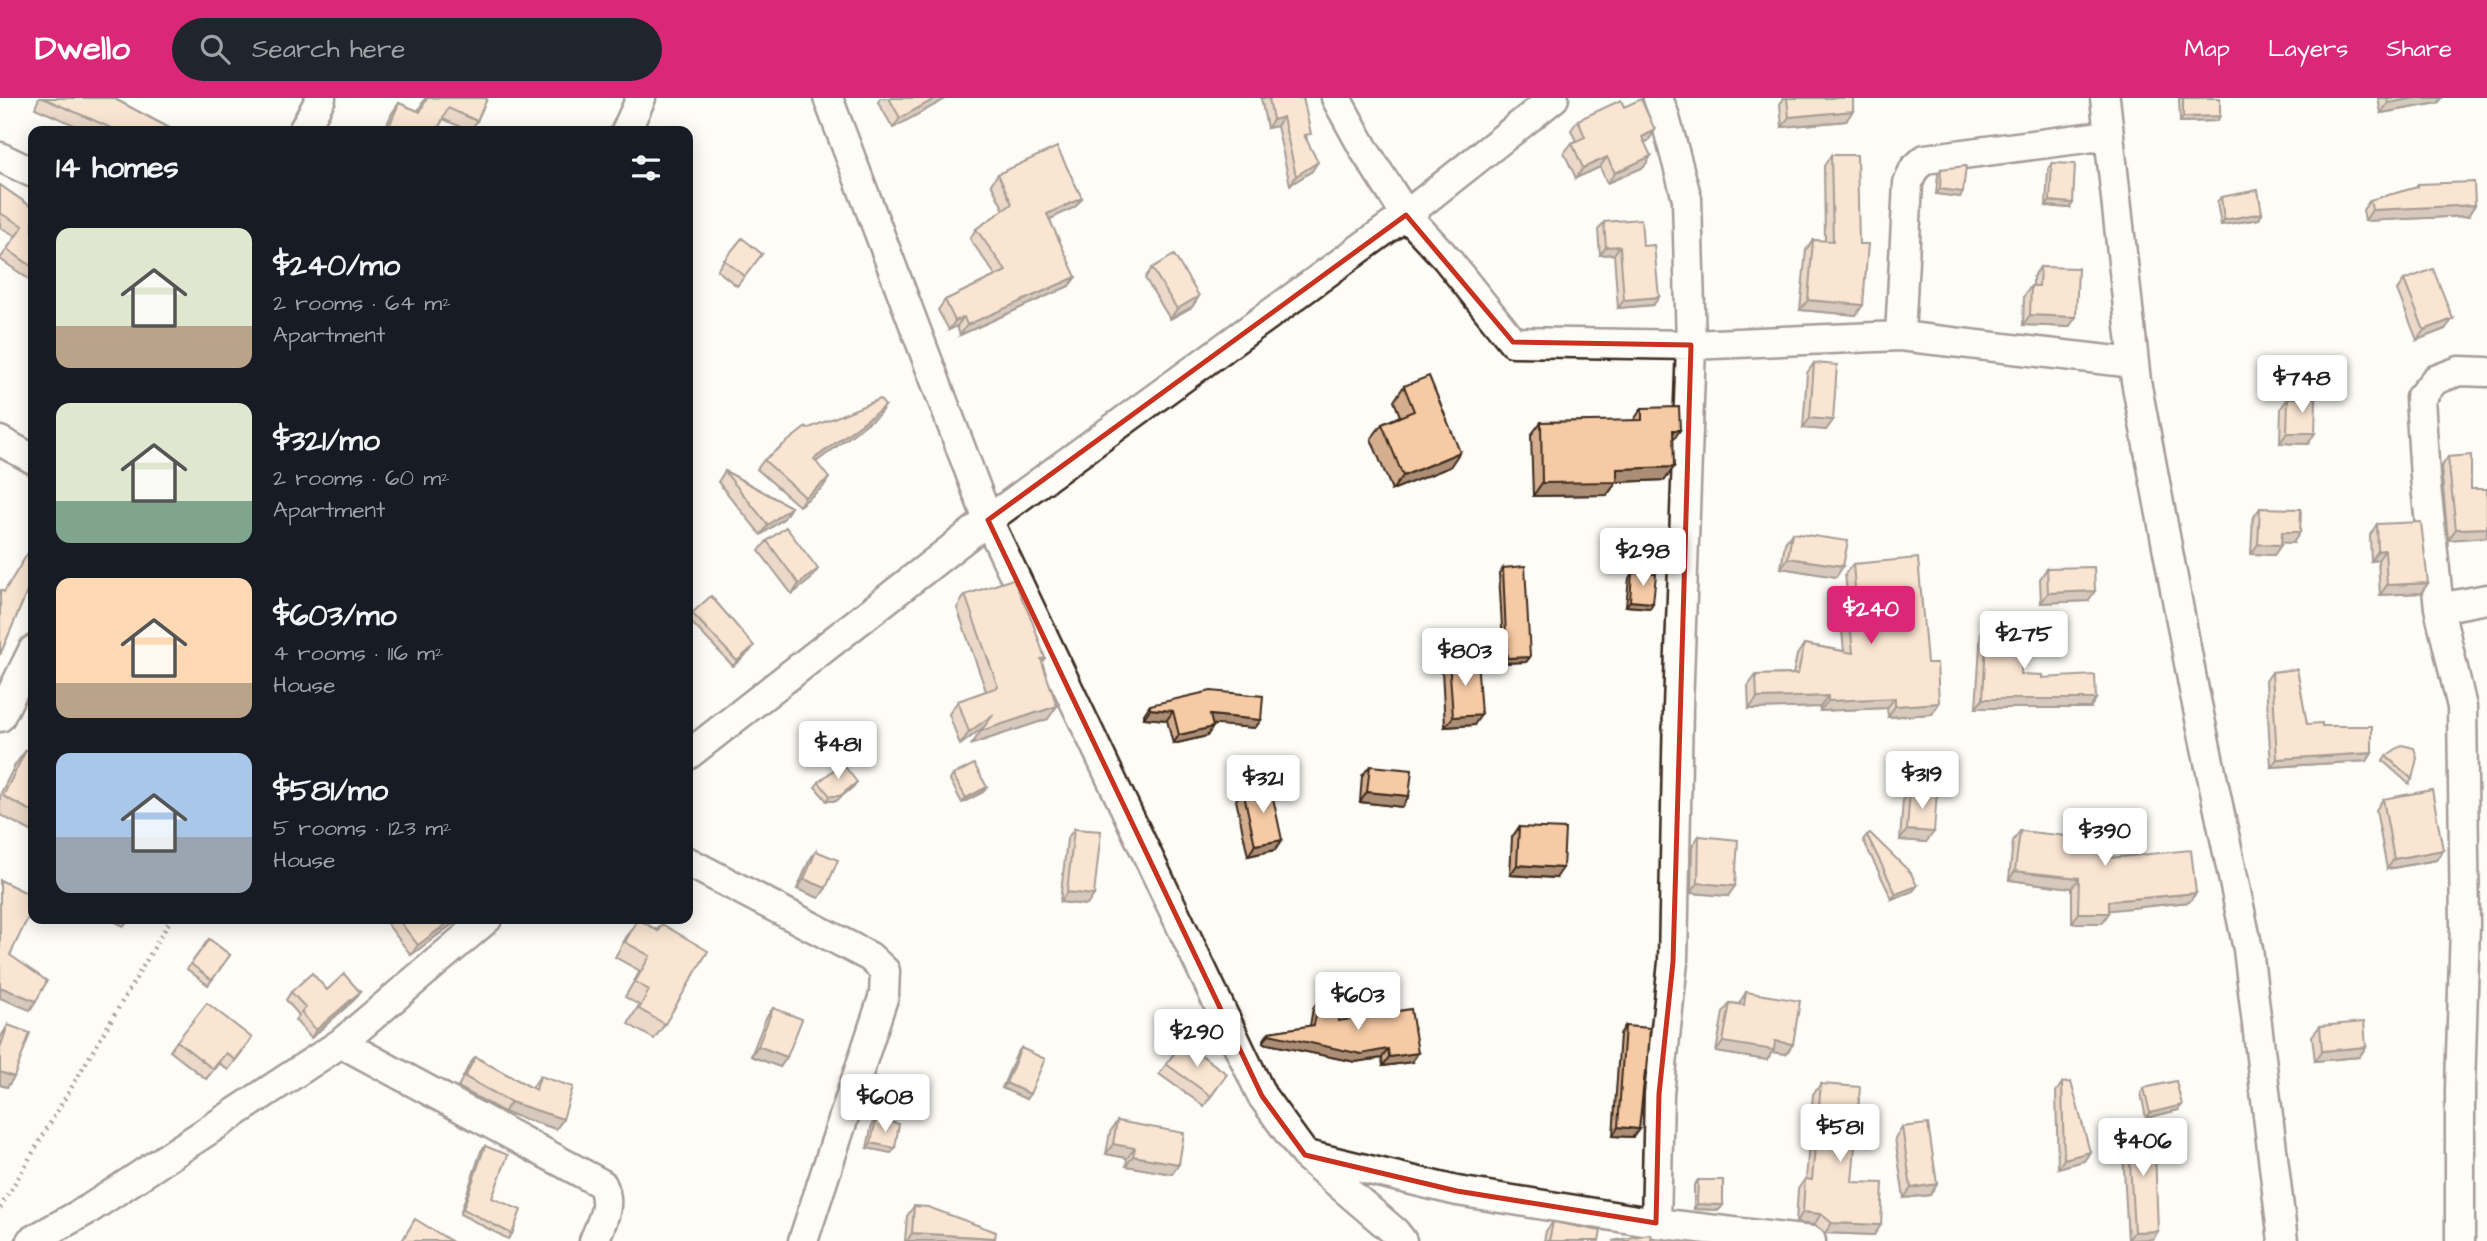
<!DOCTYPE html>
<meta charset="utf-8">
<style>
:root{--surface:#171b24;--page:#20242c;--text:#f1f3f6;--muted:#9ea1a6;--accent:#db2777}
body{margin:0;font-family:"Architects Daughter",sans-serif;background:var(--page);color:var(--text);height:100vh;display:flex;flex-direction:column;font-size:26px;white-space:nowrap}
*{box-sizing:border-box;margin:0}
p{font-size:23px;color:var(--muted)}
.icon{flex:none;width:38px;height:38px;fill:none;stroke:currentColor;stroke-width:2;stroke-linecap:round;stroke-linejoin:round}
.map{position:relative;flex:1;overflow:hidden}
.panel{position:absolute;left:28px;top:28px;width:665px;height:798px;display:flex;flex-direction:column;background:var(--surface);border-radius:14px;box-shadow:0 4px 18px #0003}
.panel>*{flex:none}
.price{position:absolute;translate:-50% -60px;padding:0 16px;border-radius:7px;background:#fff;color:#222;font-size:23px;line-height:46px;filter:drop-shadow(0 2px 4px #0008)}
.price::after{content:'';position:absolute;left:50%;top:42px;width:21px;height:16px;margin-left:-10px;background:inherit;clip-path:polygon(0 0,100% 0,50% 100%)}
.price.selected{background:var(--accent);color:#fff}
ul{padding:0;list-style:none}
li{display:flex;align-items:center;gap:21px;height:175px;padding:0 28px}
li span{display:grid;place-items:center;flex:none;width:196px;height:140px;border-radius:14px;color:#555}
li>.icon{margin-inline-start:auto}
span .icon{width:84px;height:84px;fill:#fffc;stroke-width:1}
li b{font-size:30px}
h2{display:flex;justify-content:space-between;align-items:center;height:84px;padding:0 28px;font-size:30px}
header{display:flex;align-items:center;gap:42px;box-sizing:border-box;height:98px;padding:0 35px;background:var(--accent);color:#fff}
header strong{font-size:33px}
nav{display:flex;gap:38px;margin-inline-start:auto;font-size:24px}
.search{width:490px;height:63px;background:var(--page);display:flex;align-items:center;gap:18px;box-sizing:border-box;padding:0 24px;border-radius:38px;color:var(--muted);font-size:26px}
.map>svg:first-child{display:block}
.lines{fill:none;stroke-linecap:round;stroke-linejoin:round}
.street-casing{stroke:#3b2a1e;stroke-width:33}
.path{stroke:#3b2a1e;stroke-width:4.5;stroke-dasharray:2 5;stroke-linecap:butt}
.street{stroke:#fdfcf7;stroke-width:28}
.wall{fill:#d4ae8e;stroke:#3b2a1e;stroke-width:2}
.shaded-wall{fill:#ac8d74;stroke:#3b2a1e;stroke-width:2}
.building{fill:#f6caa5;stroke:#3b2a1e;stroke-width:2}
.marked{fill:none;stroke:#c8321e;stroke-width:5;stroke-linejoin:round}
</style>
<header>
<strong>Dwello</strong>
<div class="search"><svg class="icon" aria-label="search" viewBox="0 0 24 24"><circle cx="10" cy="10" r="6"/><path d="M15 15l6 6"/></svg>Search here</div>
<nav><a>Map</a><a>Layers</a><a>Share</a></nav>
</header>
<div class="map">
<svg width="2487" height="1143" viewBox="0 0 2487 1143">
<rect width="100%" height="100%" fill="#fdfcf7"/>
<filter id="ink" filterUnits="userSpaceOnUse"><feTurbulence type="fractalNoise" baseFrequency=".0143" numOctaves="2"/><feDisplacementMap in="SourceGraphic" scale="14" xChannelSelector="R" yChannelSelector="G"/><feConvolveMatrix kernelMatrix="1 2 1 2 8 2 1 2 1" color-interpolation-filters="sRGB"/></filter>
<g filter="url(#ink)">
<g class="lines">
<!-- street casing -->
<g class="street-casing">
<path id="street" d="M828,0L988,422L1262,998L1305,1057L1395,1134L1402,1143
M1336,0L1365,53L1406,117L1446,160L1513,244L1691,247L1900,238L2134,265
M2105,0L2136,283L2194,592L2248,851L2283,1143
M303,33L321,0
M626,33L641,0
M0,59L33,75
M1900,238L1908,85L1914,71L1925,61L2109,37
M0,343L33,361
M2439,510L2487,501
M0,619L33,552
M688,657L988,422L1406,117L1554,0
M688,764L870,859L885,873L884,897L803,1143
M341,945L602,1086C612,1107 602,1123 594,1143
M1311,1058L1457,1093L1656,1125L1811,1143
M1656,1125L1659,996L1673,864L1678,609L1691,247L1687,101L1664,16L1658,0
M31,1143L89,1111L341,945L487,821
M2460,1143V990L2465,827L2462,609L2439,510L2425,379L2420,300L2435,282L2459,273L2487,274"/>
</g>
<!-- path -->
<path class="path" d="M0,1110L171,821"/>
<!-- street -->
<use href="#street" class="street"/>
</g>
<!-- wall -->
<path class="wall" d="M39,0H113L175,33H88L35,10Z
M425,0H484L477,23L470,33L443,21L437,33H384L392,15L399,5L418,13Z
M880,0H947L893,30L878,4Z
M1261,0H1303L1307,43L1312,73L1290,87L1277,28L1267,30Z
M1784,0H1853L1846,23L1782,29L1780,6Z
M2179,0H2220V18L2217,23L2180,24Z
M2378,0H2442L2438,5L2381,15Z
M1624,9L1655,32L1648,43L1644,44V69L1607,85L1600,69L1576,80L1564,55L1572,45L1576,43L1571,32L1578,22Z
M1831,57L1856,217L1800,212L1806,152L1813,142L1825,143L1824,68Z
M2052,65L2070,110L2046,108L2048,71Z
M1941,71L1963,94L1960,99L1936,96L1938,76Z
M998,76L1082,100L1075,109L1050,121L1069,188L960,237L957,228L949,232L938,212L945,202L996,178L970,141L976,131L1004,112L991,86Z
M2418,86L2468,118L2365,123L2363,112L2370,102L2416,90Z
M0,87L33,110V184L0,161L16,138L0,129Z
M2221,99L2262,115L2259,121L2221,127L2217,104Z
M1604,124L1643,148L1659,199L1653,207L1618,210L1614,156L1600,157L1598,132Z
M762,156L737,188L717,172L724,162Z
M2040,169L2069,229L2023,227L2024,198L2031,188H2033V179Z
M1152,170L1199,198L1192,209L1170,221L1145,180Z
M2404,182L2445,231L2417,242L2397,192Z
M1814,265L1833,322L1826,332L1803,330L1807,275Z
M1404,288L1450,369L1392,392L1371,341L1382,326L1400,318L1394,303Z
M2288,300L2308,346L2280,345L2281,310Z
M885,308L878,317L816,364L823,389L799,408L757,371L764,362L807,331Z
M1642,310L1680,332L1673,342L1665,382L1617,384L1607,397L1533,398L1531,337L1541,324L1633,323Z
M2448,359L2471,391H2487L2448,442L2441,369Z
M725,373L791,409L784,420L761,437L718,384Z
M2260,410L2293,445L2281,444V447L2274,457L2251,456L2253,420Z
M2377,426L2428,485L2421,495L2380,497L2378,462L2371,463L2370,437Z
M1792,435L1843,468L1836,479L1781,470L1785,445Z
M767,443L811,481L792,496L759,453Z
M1853,466L1927,565L1939,605L1932,616L1888,619L1887,610L1820,613V609L1749,611L1748,588L1756,577L1793,576L1797,557L1804,546L1844,553L1841,524L1849,514L1845,476Z
M1503,470L1530,559L1526,564L1504,565L1499,475Z
M2047,470L2088,503L2041,505L2040,481Z
M1632,475L1650,510L1626,508L1629,480Z
M965,497L1045,560L1042,564L1048,621L972,646L984,629L960,647L949,616L958,603L986,593L957,510Z
M692,515L750,553L733,568L688,521Z
M1987,523L2021,576L2042,580L2090,610H1976L1981,532Z
M1449,562L1474,627L1445,629L1442,572Z
M2272,574L2307,626L2372,655L2367,663L2271,669L2266,583Z
M1150,607L1261,622L1255,630L1212,626L1207,638L1173,646L1167,622L1144,620V616Z
M26,652L33,656V734L0,717V697L15,667Z
M2386,658L2412,681L2409,686L2383,663Z
M1370,668L1409,698L1402,709L1360,704L1362,678Z
M953,677L987,689L983,694L962,705L950,682Z
M819,684L853,689L836,703H827L815,689Z
M1243,692L1282,742L1275,752L1248,758L1236,702Z
M1910,692L1926,744L1900,742L1903,702Z
M2383,701L2443,752L2436,762L2387,771L2376,712Z
M1519,729L1556,780L1510,777L1512,739Z
M2086,729L2109,760L2196,795L2189,804L2109,812L2102,825H2072V790L2009,782L2013,743L2020,733L2079,740Z
M1074,731L1087,807L1060,804L1067,741Z
M1867,737L1917,788L1913,793L1892,801L1863,742Z
M1699,738L1728,798L1691,795L1692,748Z
M816,753L819,800L797,791L809,763Z
M109,821H130L124,828Z
M381,821H459L411,857L385,823Z
M638,821L657,832L662,826L665,926L654,941L628,926L639,907L625,899L640,873L615,859L628,836Z
M209,841L230,857L208,887L187,871Z
M327,892L360,894L354,902L311,940L295,922L299,917L286,902L291,894Z
M1746,894L1793,946L1786,956L1772,954L1767,962L1716,954L1723,915L1730,905L1739,906Z
M1319,902L1338,923L1412,964L1383,968L1382,960L1355,964L1263,945V943L1269,934L1310,928L1313,910Z
M773,910L787,959L780,969L751,958L766,920Z
M8,927L14,979L7,989L0,987V940Z
M1625,928L1645,977L1639,1031L1633,1039L1613,1038L1620,936Z
M2320,928L2366,949L2359,959L2315,963L2312,938Z
M177,943L245,950L228,972L219,965L206,981L170,953Z
M1183,944L1227,976L1204,1008L1159,976Z
M1021,950L1026,1001L1002,990L1017,955Z
M475,959L532,990L540,978L563,1021L556,1031L504,1014L458,989L468,969Z
M2062,985L2090,1054L2084,1063L2058,1070L2056,994Z
M1821,986L1852,1084L1874,1137L1825,1135L1814,1127L1796,1125L1798,1091L1805,1081H1806L1813,996Z
M2144,990L2178,1012L2146,1020L2141,995Z
M876,1021L895,1050L891,1055L867,1050L872,1026Z
M1117,1023L1179,1066L1172,1076L1126,1068L1127,1060L1106,1056L1110,1034Z
M2128,1028L2158,1133L2153,1141L2128,1142L2122,1036Z
M1902,1029L1937,1086L1930,1097L1904,1100L1895,1040Z
M485,1048L492,1100L512,1136L508,1141L460,1116L481,1053Z
M1698,1082L1723,1107L1719,1112L1694,1111V1087Z
M914,1108L993,1143H905L907,1118Z
M1553,1124L1599,1143H1544L1546,1133Z"/>
<!-- shaded-wall -->
<path class="shaded-wall" d="M936,0H947L893,30L900,20Z
M2415,0H2442L2438,5L2381,15L2388,5Z
M1853,13L1846,23L1782,29L1789,19Z
M2220,18L2217,23L2180,24L2183,19Z
M1283,19L1277,28L1267,30L1273,22Z
M1655,32L1648,43L1635,49L1642,39Z
M1651,58L1644,69L1607,85L1615,75Z
M1607,59L1600,69L1576,80L1583,70Z
M1318,64L1312,73L1290,87L1296,78Z
M1940,91L1963,94L1960,99L1936,96Z
M1082,100L1075,109L1040,126L1047,116Z
M2050,103L2073,105L2070,110L2046,108Z
M2475,107L2468,118L2365,123L2372,112Z
M2262,115L2259,121L2221,127L2224,122Z
M1620,148L1614,156L1600,157L1606,149Z
M1076,179L1069,188L960,237L967,227Z
M1199,198L1192,209L1170,221L1177,211Z
M1659,199L1653,207L1618,210L1624,202Z
M1808,202L1863,207L1856,217L1800,212Z
M2030,217L2076,219L2069,229L2023,227Z
M964,219L957,228L949,232L955,223Z
M2453,221L2445,231L2417,242L2424,232Z
M885,308L878,317L808,370L814,361Z
M1810,320L1833,322L1826,332L1803,330Z
M1673,332H1680L1671,345Z
M2287,335H2315L2308,346L2280,345Z
M1460,354L1450,369L1392,392L1403,378Z
M1674,369L1665,382L1617,384L1607,397L1533,398L1542,385L1617,371Z
M829,380L823,389L799,408L805,399Z
M791,409L784,420L761,437L768,427Z
M2487,430V439L2448,442L2456,431Z
M2282,434H2300L2293,445L2275,444Z
M2258,446L2281,447L2274,457L2251,456Z
M2385,452L2378,462L2371,463L2378,453Z
M1788,460L1843,468L1836,479L1781,470Z
M818,471L811,481L792,496L799,486Z
M2428,485L2421,495L2380,497L2387,487Z
M2095,493L2088,503L2041,505L2048,495Z
M1630,503L1653,505L1650,510L1626,508Z
M754,548L750,553L733,568L737,563Z
M1530,559L1526,564L1504,565L1507,560Z
M1828,598L1820,609L1749,611L1757,600Z
M1895,600L1887,610L1820,613L1828,603Z
M1983,601H2096L2090,610H1976Z
M1939,605L1932,616L1888,619L1895,608Z
M1057,608L1048,621L972,646L981,633Z
M1150,611L1173,613L1167,622L1144,620Z
M994,616L985,628L960,647L969,634Z
M1210,617L1261,622L1255,630L1204,626Z
M1481,617L1474,627L1445,629L1453,619Z
M1213,629L1207,638L1173,646L1179,637Z
M2372,655L2367,663L2271,669L2277,661Z
M857,684L853,689L836,703H827L830,698Z
M987,689L983,694L962,705L966,700Z
M1367,694L1409,698L1402,709L1360,704Z
M1907,732L1934,734L1926,744L1900,742Z
M1282,742L1275,752L1248,758L1255,747Z
M2443,752L2436,762L2387,771L2394,761Z
M1517,767L1563,770L1556,780L1510,777Z
M2015,773L2079,780L2072,790L2009,782Z
M804,781L826,790L819,800L797,791Z
M1698,785L1735,788L1728,798L1691,795Z
M1917,788L1913,793L1892,801L1896,796Z
M1067,794L1094,797L1087,807L1060,804Z
M2196,795L2189,804L2102,813L2109,803Z
M2078,815H2109L2102,825H2072Z
M453,821H459L411,857L418,847Z
M0,889L36,903L30,912L0,900Z
M360,894L354,902L311,940L316,932Z
M1269,936L1388,951L1382,960L1355,964L1263,945Z
M1775,943L1793,946L1786,956L1772,954L1767,962L1716,954L1723,944Z
M758,948L787,959L780,969L751,958Z
M2366,949L2359,959L2315,963L2322,953Z
M1418,955L1412,964L1383,968L1389,959Z
M0,974L14,979L7,989L0,987Z
M1006,985L1030,996L1026,1001L1002,990Z
M511,1004L563,1021L556,1031L504,1014Z
M2182,1007L2178,1012L2146,1020L2150,1015Z
M1618,1029L1639,1031L1633,1039L1613,1038Z
M871,1045L895,1050L891,1055L867,1050Z
M1113,1046L1135,1050L1127,1060L1106,1056Z
M2090,1054L2084,1063L2058,1070L2064,1061Z
M1133,1058L1179,1066L1172,1076L1126,1068Z
M1937,1086L1930,1097L1904,1100L1911,1090Z
M1697,1106L1723,1107L1719,1112L1694,1111Z
M1803,1114L1821,1116L1814,1127L1796,1125Z
M1832,1125L1881,1127L1874,1137L1825,1135Z
M2158,1133L2153,1141L2128,1142L2134,1134Z
M912,1135L995,1140L993,1143H907Z"/>
<!-- building -->
<path class="building" d="M43,0H113L175,33H118Z
M427,0H484L487,1L477,23L448,10L437,33H387L399,5L420,14Z
M889,0H936L900,20Z
M1269,0H1303L1311,36L1304,37L1318,64L1296,78L1283,19L1273,22Z
M1787,0H1853V13L1789,19Z
M2183,0H2220V18L2183,19Z
M2387,0H2415L2388,5Z
M1641,1L1655,32L1642,39L1651,58L1615,75L1607,59L1583,70L1572,45L1585,39L1578,22L1621,2L1624,9Z
M1057,49L1082,100L1047,116L1076,179L967,227L964,219L955,223L945,202L1006,173L976,131L1012,106L998,76Z
M1831,57H1857L1859,146H1868L1863,207L1808,202L1813,142L1833,143Z
M2052,65L2075,66L2073,105L2050,103Z
M1966,68L1963,94L1940,91L1941,71Z
M2474,84L2475,107L2372,112L2370,102L2418,89V86Z
M0,87L33,110V169L7,151L23,128L0,115Z
M2258,92L2262,115L2224,122L2221,99Z
M1641,121L1643,148L1654,147L1659,199L1624,202L1620,148L1606,149L1604,124Z
M742,140L762,156L745,178L724,162Z
M1174,157L1199,198L1177,211L1152,170Z
M2040,169L2078,170L2076,219L2030,217L2031,188H2039Z
M2433,171L2453,221L2424,232L2404,182Z
M1814,265L1837,267L1833,322L1810,320Z
M1429,278L1460,354L1403,378L1382,326L1414,313L1404,288Z
M2288,300H2316L2315,335H2287Z
M880,301L885,308L814,361L829,380L805,399L764,362L806,329L807,331Z
M1679,309L1680,332H1673L1674,369L1617,371V384L1542,385L1541,324L1642,322V310Z
M2471,357V391H2487V430L2456,431L2448,359Z
M725,373L791,409L768,427L725,374Z
M2260,410L2301,411L2300,434H2282L2281,447L2258,446Z
M2421,424L2428,485L2387,487L2385,452L2378,453L2377,426Z
M786,429L818,471L799,486L767,443Z
M1792,435L1848,443L1843,468L1788,460Z
M31,450L33,452V480L0,557V492L4,494Z
M1918,460L1927,565H1937L1939,605L1895,608V600L1828,603V598L1757,600L1756,577L1798,576L1804,546L1853,555L1849,514L1857,513L1853,466Z
M1525,468L1530,559L1507,560L1503,470Z
M2094,469L2095,493L2048,495L2047,470Z
M1632,475L1656,476L1653,505L1630,503Z
M1013,481L1031,520L1045,560L1041,561L1057,608L981,633L994,616L969,634L958,603L998,589L965,497Z
M711,498L754,548L737,563L692,515Z
M1987,523L2023,524L2021,576L2042,577V580L2095,577L2096,601H1983Z
M1477,560L1481,617L1453,619L1449,562Z
M2297,571L2307,626L2322,625V628H2372V655L2277,661L2272,574Z
M1211,593L1263,598L1261,622L1210,617L1213,629L1179,637L1173,613L1150,611V607Z
M2402,647L2414,650L2417,660L2412,681L2386,658Z
M26,652L33,656V714L3,698Z
M842,665L857,684L840,698H830L819,684Z
M974,666L987,689L966,700L953,677Z
M1370,668L1412,672L1409,698L1367,694Z
M1270,686L1282,742L1255,747L1243,692Z
M1910,692L1937,694L1934,734L1907,732Z
M2432,692L2443,752L2394,761L2383,701Z
M1519,729L1565,731L1563,770L1517,767Z
M2086,729L2111,731L2109,760L2191,752L2196,795L2109,803V815H2078L2079,780L2015,773L2020,733L2085,740Z
M1074,731L1101,733L1094,797L1067,794Z
M1870,735L1911,775L1917,788L1896,796L1867,737Z
M1699,738L1738,742L1735,788L1698,785Z
M816,753L838,762L826,790L804,781Z
M0,782L33,798V809L10,857L47,883L36,903L0,889Z
M398,821H453L418,847Z
M638,821L658,833L662,826L708,853L665,926L639,911L649,892L635,884L650,858L625,844Z
M209,841L230,857L212,882L191,866Z
M312,875L327,892L344,876L360,894L316,932L301,914L306,910L291,894Z
M1746,894L1800,903L1793,946L1775,943L1774,952L1723,944L1730,905L1744,907Z
M1319,902L1342,906L1338,923L1411,911L1418,955L1389,959L1388,951L1361,956L1269,936V934L1314,927Z
M207,905L252,940L235,962L226,955L213,971L177,943Z
M773,910L802,921L787,959L758,948Z
M2364,924L2366,949L2322,953L2320,928Z
M8,927L30,935L14,979L0,974V950Z
M1625,928L1650,930L1647,973H1645L1639,1031L1618,1029Z
M1183,944L1227,976L1211,998L1166,966Z
M1021,950L1045,961L1030,996L1006,985Z
M475,959L536,992L540,978L573,989L563,1021L511,1004L465,979Z
M2176,983L2182,1007L2150,1015L2144,990Z
M2071,984L2090,1054L2064,1061L2062,985Z
M1821,986L1860,989L1852,1084L1883,1085L1881,1127L1832,1125L1821,1116L1803,1114L1805,1081L1812,1082Z
M876,1021L899,1026L895,1050L871,1045Z
M1117,1023L1184,1035L1179,1066L1133,1058L1135,1050L1113,1046Z
M1928,1026L1937,1086L1911,1090L1902,1029Z
M2154,1027L2158,1133L2134,1134L2128,1028Z
M485,1048L508,1057L492,1100L521,1112L512,1136L463,1111Z
M1698,1082H1723V1107L1697,1106Z
M914,1108L928,1109L996,1134L995,1140L912,1135Z
M415,1121L451,1143H402Z
M1553,1124L1601,1133L1599,1143H1549Z
M1650,1136L1651,1143H1612Z"/>
</g>
<!-- marked area -->
<path d="M0 0H2487V1143H0ZM1406,117L1513,244L1691,247L1673,864L1659,996L1656,1125L1457,1093L1305,1057L1262,998L988,422Z" fill="#fdfcf7" fill-opacity=".55" fill-rule="evenodd"/>
<path class="marked" d="M1406,117L1513,244L1691,247L1673,864L1659,996L1656,1125L1457,1093L1305,1057L1262,998L988,422Z"/>
</svg>
<b class="price" style="left:2302px;top:317px">$748</b>
<b class="price" style="left:1643px;top:490px">$298</b>
<b class="price selected" style="left:1871px;top:548px">$240</b>
<b class="price" style="left:2024px;top:573px">$275</b>
<b class="price" style="left:1465px;top:590px">$803</b>
<b class="price" style="left:838px;top:683px">$481</b>
<b class="price" style="left:1922px;top:713px">$319</b>
<b class="price" style="left:1263px;top:717px">$321</b>
<b class="price" style="left:2105px;top:770px">$390</b>
<b class="price" style="left:1358px;top:934px">$603</b>
<b class="price" style="left:1197px;top:971px">$290</b>
<b class="price" style="left:885px;top:1036px">$608</b>
<b class="price" style="left:1840px;top:1066px">$581</b>
<b class="price" style="left:2143px;top:1080px">$406</b>
<section class="panel">
<h2>14 homes<svg class="icon" aria-label="filters" viewBox="0 0 24 24"><path d="M4 7h16M4 17h16"/><circle cx="9" cy="7" r="2"/><circle cx="15" cy="17" r="2"/></svg></h2>
<ul>
<li><span style="background:linear-gradient(#dfe7d0 70%,#b9a48a 0)"><svg class="icon" aria-label="home" viewBox="0 0 24 24"><path d="M3 11l9-7 9 7M6 9v11h12V9"/></svg></span><div><b>$240/mo</b><p>2 rooms · 64 m²</p><p>Apartment</p></div></li>
<li><span style="background:linear-gradient(#dfe7d0 70%,#7fa58c 0)"><svg class="icon" aria-label="home" viewBox="0 0 24 24"><path d="M3 11l9-7 9 7M6 9v11h12V9"/></svg></span><div><b>$321/mo</b><p>2 rooms · 60 m²</p><p>Apartment</p></div></li>
<li><span style="background:linear-gradient(#ffd9b3 75%,#b9a48a 0)"><svg class="icon" aria-label="home" viewBox="0 0 24 24"><path d="M3 11l9-7 9 7M6 9v11h12V9"/></svg></span><div><b>$603/mo</b><p>4 rooms · 116 m²</p><p>House</p></div></li>
<li><span style="background:linear-gradient(#a9c7e8 60%,#9aa5b1 0)"><svg class="icon" aria-label="home" viewBox="0 0 24 24"><path d="M3 11l9-7 9 7M6 9v11h12V9"/></svg></span><div><b>$581/mo</b><p>5 rooms · 123 m²</p><p>House</p></div></li>
</ul>
</section>
</div>
